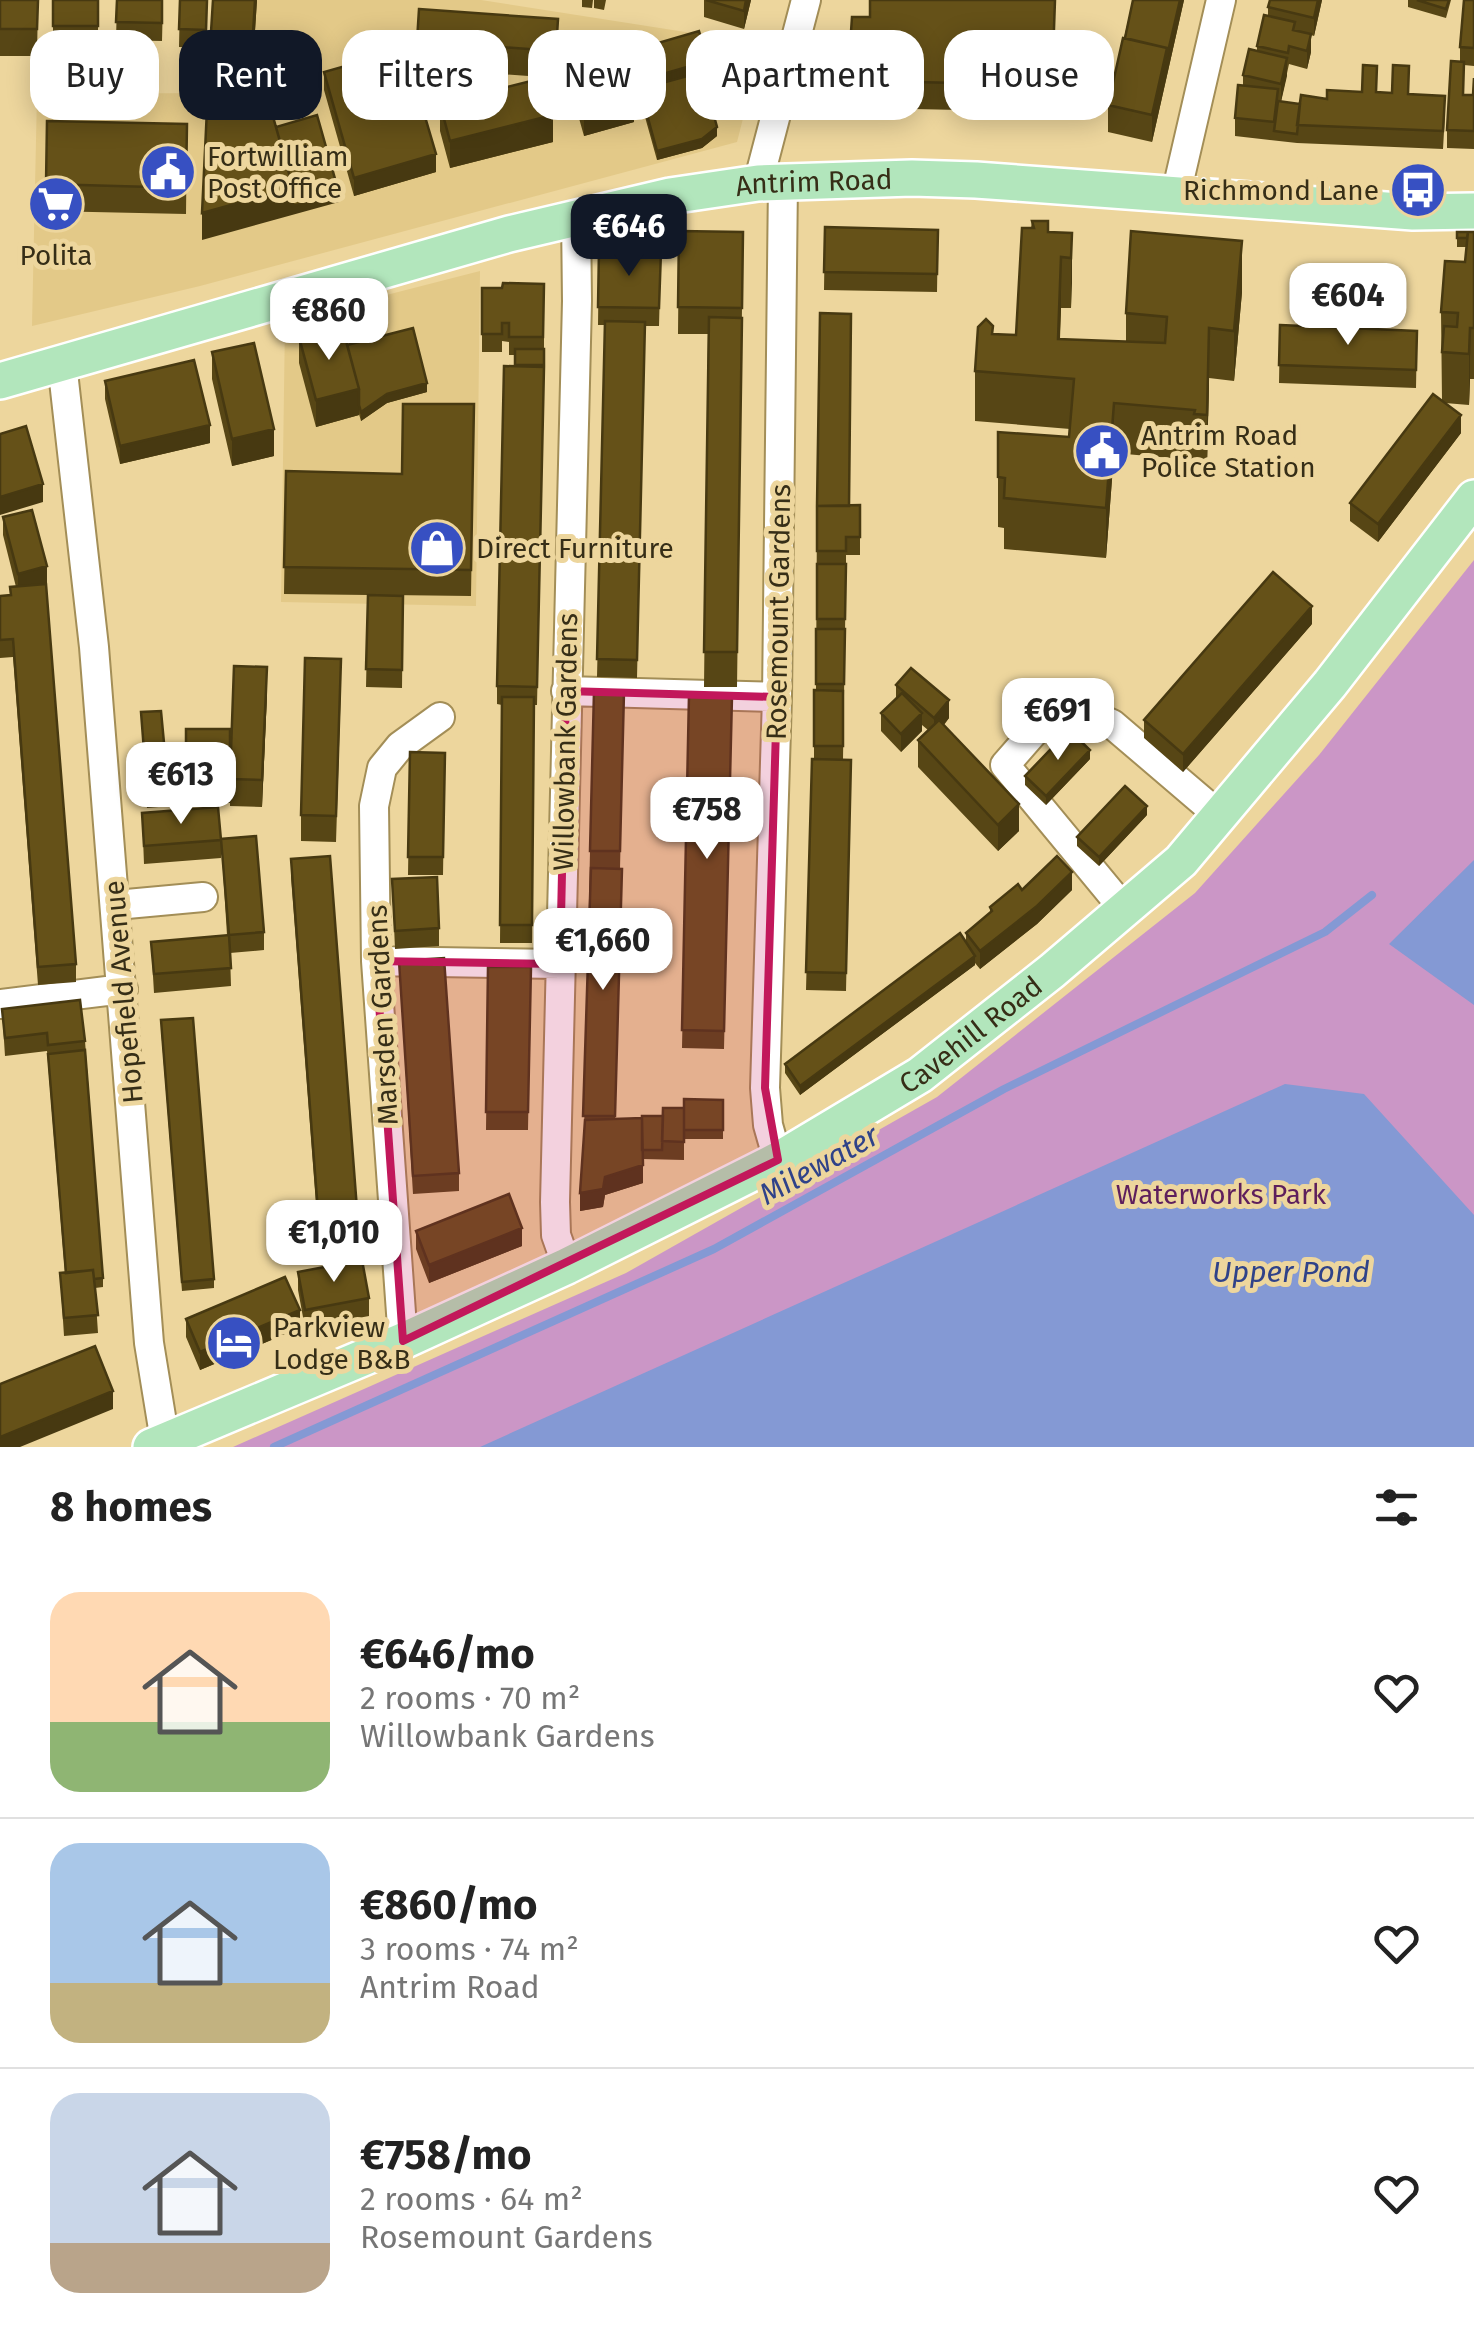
<!DOCTYPE html>
<meta charset="utf-8">
<style>
:root{--surface:#fff;--page:#f6f6f6;--text:#222;--muted:#767676;--line:#e0e0e0;--accent:#111827}
body{margin:0;font-family:"Fira Sans",sans-serif;background:var(--page);color:var(--text);height:100vh;display:flex;flex-direction:column;font-size:38px;white-space:nowrap}
*{box-sizing:border-box;margin:0}
p{font-size:32px;color:var(--muted)}
.icon{flex:none;width:55px;height:55px;fill:none;stroke:currentColor;stroke-width:2;stroke-linecap:round;stroke-linejoin:round}
.map{position:relative;height:1447px;overflow:hidden}
.details{display:flex;flex-direction:column;background:var(--surface);flex:1}
.details>*{flex:none}
.hud{position:absolute;left:30px;top:30px;width:1415px;height:90px;display:flex;gap:20px}
.price{position:absolute;translate:-50% -85px;padding:0 22px;border-radius:20px;background:#fff;color:#222;font-size:32px;line-height:65px;filter:drop-shadow(0 2px 5px #0008)}
.price::after{content:'';position:absolute;left:50%;top:60px;width:30px;height:22px;margin-left:-15px;background:inherit;clip-path:polygon(0 0,100% 0,50% 100%)}
.price.active{background:var(--accent);color:#fff}
ul{padding:0;list-style:none}
li{display:flex;align-items:center;gap:30px;height:250px;padding:0 50px}
li+li{border-top:2px solid var(--line)}
li span{display:grid;place-items:center;flex:none;width:280px;height:200px;border-radius:30px;color:#555}
li>.icon{margin-inline-start:auto}
span .icon{width:120px;height:120px;fill:#fffc;stroke-width:1}
li b{font-size:42px}
h2{display:flex;justify-content:space-between;align-items:center;height:120px;padding:0 50px;font-size:42px}
.chip{padding:0 35px;border-radius:30px;background:var(--surface);box-shadow:0 5px 25px #0003;font-size:35px;line-height:90px}
.chip.active{background:var(--accent);color:#fff}
.map>svg:first-child{display:block}
.built{fill:#e3c988}
.green{fill:#cb96c6}
.water{fill:#8499d4}
.lines{fill:none;stroke-linecap:round;stroke-linejoin:round}
.stream{stroke:#8499d4;stroke-width:8}
.minor-casing{stroke:#a38e57;stroke-width:32}
.major-casing{stroke:#fff;stroke-width:40}
.minor{stroke:#fff;stroke-width:28}
.major{stroke:#b2e6bc;stroke-width:35}
.wall{fill:#574615}
.shaded-wall{fill:#473911}
.building{fill:#655118;stroke:#473911;stroke-width:2.5}
.marked{fill:#c2185b;fill-opacity:0.2;stroke:#c2185b;stroke-width:8;stroke-linejoin:round}
.labels{text-anchor:middle;stroke-width:10;stroke-linejoin:round;paint-order:stroke}
.poi-label{font-size:28px;fill:#362e17;stroke:#edd69d;text-anchor:start}
.street-label{font-size:28px;fill:#362e17;stroke:#edd69d}
.park-label{font-size:28px;fill:#5e1f5c;stroke:#edd69d}
.water-label{font-size:30px;font-style:italic;fill:#2f4289;stroke:#edd69d}
</style>
<div class="map">
<svg width="1474" height="1447" viewBox="0 0 1474 1447">
<rect width="100%" height="100%" fill="#edd69d"/>
<!-- built -->
<path class="built" d="M214,0H481L762,44L737,142L200,286L32,326L37,94L209,93Z
M480,271L476,606L281,602L285,321Z"/>
<!-- green -->
<path class="green" d="M1474,560V1447H233L626,1273L937,1097L1195,893L1319,755Z"/>
<!-- water -->
<path class="water" d="M1474,860V1005L1389,944Z
M1285,1084L1364,1094L1474,1215V1447H480Z"/>
<g class="lines">
<!-- stream -->
<path class="stream" d="M274,1447L714,1249L1004,1089L1325,932L1372,895"/>
<!-- minor casing -->
<g class="minor-casing">
<path id="minor" d="M758,183L806,0
M1176,194L1221,0
M62,363L94,647L149,1343L165,1441
M566,691L777,697
M116,905L203,897
M1124,909L1005,765L1061,701L1112,724L1221,817
M376,961L560,964
M0,1004L123,989
M778,1160L768,1125L765,1088L777,697L783,182
M567,1266L556,1235L555,1202L577,301L576,216
M403,1341L376,961L374,806L382,768L400,746L440,717"/>
</g>
<!-- major casing -->
<g class="major-casing">
<g id="major">
<path id="s1" d="M0,381L509,234L670,196L758,183L912,178L976,180L1413,212L1474,211"/>
<path id="s2" d="M151,1447L403,1341L567,1266L778,1160L920,1075L1052,971L1181,861L1330,684L1474,498"/>
</g>
</g>
<!-- minor -->
<use href="#minor" class="minor"/>
<!-- major -->
<use href="#major" class="major"/>
</g>
<!-- wall -->
<path class="wall" d="M0,0H38L37,56H0Z
M53,0H98V44H53Z
M117,0H163L162,41L116,40Z
M180,0H207L206,48L179,47Z
M257,0L253,61L211,59V32Z
M582,0H593L592,8L582,7Z
M594,0H606L604,10L594,8Z
M704,0H751L744,29L704,17Z
M1055,0L1052,112L867,108V104L848,103V76L870,17Z
M1133,0H1184L1152,142L1108,132V105Z
M1322,0L1314,36L1311,35V52L1307,69L1289,64L1281,101L1300,104L1377,92L1409,94L1445,114L1443,149L1297,143L1235,136V118L1243,85V75L1257,51V46L1268,16V7Z
M1408,0H1451L1446,18L1408,7Z
M1474,0V66L1464,65V95H1473L1474,78V149L1447,148V130L1460,62V47Z
M417,41L558,46L556,78L417,68Z
M627,52L708,79L705,80L717,136L702,148L657,160L640,99L635,100L627,70Z
M324,72L436,172L354,196L324,90Z
M571,72L634,122L584,136L571,90Z
M440,104L553,142L450,168L440,131Z
M47,121L187,124L186,214L46,211Z
M1032,221L1048,232L1072,233L1071,308H1061L1060,339L1126,342V313L1242,292L1234,381L1209,378L1207,466L1194,465V460L1114,453L1106,558L1004,549V528L998,527V432L1069,437L1070,429L975,421V371L993,334L1016,335Z
M825,227L938,230L937,292L824,290Z
M679,231L743,232L737,687H704L708,334H678Z
M1457,232H1474V379H1470L1469,405L1445,403L1461,433L1378,542L1350,521V503L1442,400L1441,312L1465,262L1466,247H1457Z
M599,249L661,251L659,326H645L637,678L597,677L605,325H598Z
M544,284V385L537,705H534L532,943H500L502,705L497,704V686L515,355H509V342L502,341V352H482V288H502Z
M1280,325L1417,331L1416,388L1279,383Z
M299,337L427,392L387,403L361,421L359,414V415L316,427L299,363Z
M212,352L274,456L232,466L212,379Z
M105,381L210,443L120,464L105,399Z
M474,404L471,596L390,595L403,596L402,688L366,687L368,595L284,594L286,471L402,474Z
M860,505V555H846V569L843,759L851,760L846,991L806,990L812,759H814V690H816L817,506Z
M3,517L47,584L46,585L76,964V982L38,985L13,657L0,658V596L10,595L16,587L3,535Z
M1312,624L1183,772L1144,738V720Z
M341,685L336,842L301,841V815Z
M896,685L949,718L944,725L1019,831L998,851L918,767V740L928,730L922,725V731L901,752L881,731V713L896,698Z
M624,692L620,869L622,887L615,1119L663,1116L684,1108L723,1100V1139H684V1160L643,1159V1183L605,1195L603,1207L580,1211L584,1134L590,851Z
M267,694L262,807L230,806V779Z
M689,695L732,696L724,1049L682,1048Z
M141,712L166,764L182,787V805L147,808Z
M186,729H230V803H186Z
M410,752L445,753L443,875H408Z
M1090,759L1046,805L1025,785V776Z
M142,813L221,840V858L144,864Z
M1147,815L1099,866L1077,846V837Z
M221,839L264,932V950L230,953L231,986L154,993L151,942L227,935Z
M291,859L357,1209V1227L318,1230L291,877Z
M392,879L439,928V946L395,949Z
M1022,890H1072L1037,924L980,969L975,963V965L800,1095L785,1073V1064L966,942V933L990,913V907Z
M399,961L459,1173V1191L413,1194Z
M488,967H531L528,1130H486Z
M2,1009L85,1041L103,1278V1287L95,1288L98,1333L64,1336L60,1273H65L47,1051L5,1056Z
M161,1029L214,1279V1288L182,1291Z
M416,1231L522,1246L429,1283L416,1249Z
M298,1272L369,1298V1316L305,1328L298,1290Z
M186,1319L300,1328L200,1370L186,1337Z"/>
<!-- shaded-wall -->
<path class="shaded-wall" d="M255,0H257L253,61V34Z
M746,0H751L744,29V11Z
M1180,0H1184L1152,142V115Z
M1318,0H1322L1314,36V18Z
M558,19V46L556,78V51Z
M1311,34V52L1307,69V51Z
M1287,58V76L1281,102V84Z
M708,61V79L642,98L640,89V99L635,100V82Z
M634,104V122L584,136V118Z
M553,115V142L450,168V141Z
M717,127V136L702,148L657,160V151Z
M436,154V172L354,196V178Z
M293,188L339,193V202L202,240V213Z
M1072,233V283L1071,308V258Z
M1242,241V292L1234,381V331Z
M1061,257V308L1058,377V339Z
M1209,328V378L1207,466V415Z
M1470,328V379L1469,405V354Z
M427,383V392L387,403L361,421V412L387,394Z
M359,389V415L316,427V400Z
M1114,403V453L1106,558V508Z
M1461,415V433L1378,542V524Z
M210,425V443L120,464V446Z
M274,429V456L232,466V439Z
M43,484V502L0,515V497Z
M47,566V584L18,592V574Z
M1312,606V624L1183,772V754Z
M267,667V694L262,807V780Z
M949,700V718L934,736V718Z
M922,713V731L901,752V734Z
M1090,750V759L1046,805V796Z
M1019,804V831L998,851V825Z
M1147,806V815L1099,866V857Z
M1072,872V890L1037,924L980,969V951Z
M975,956V965L800,1095V1086Z
M643,1165V1183L605,1195L603,1207L580,1211V1193L605,1177Z
M522,1228V1246L429,1283V1265Z
M300,1310V1328L200,1370V1352Z
M113,1391V1409L20,1447H0V1437Z"/>
<!-- building -->
<path class="building" d="M0,0H38L37,29H0Z
M53,0H98V26H53Z
M117,0H162V23L116,22Z
M180,0H207L206,30L179,29Z
M213,0H255L253,34L211,32Z
M706,0H746L744,11Z
M870,0H1055L1052,85L867,81V77L848,76L852,17H870Z
M1133,0H1180L1167,56V48L1125,38Z
M1270,0H1318L1314,18L1268,7Z
M1417,0H1449L1446,9Z
M1464,0H1474V48L1460,47Z
M419,9L558,19L556,51L417,41Z
M1264,15L1295,22L1293,30L1311,34L1307,51L1289,46L1288,53L1257,46Z
M699,31L708,61L635,82L627,52Z
M1123,38L1167,48L1152,115L1108,105Z
M405,49L436,154L354,178L324,72Z
M1249,49L1287,58L1281,84L1243,75Z
M621,58L634,104L584,118L571,72Z
M1451,61L1464,62L1463,95H1473L1474,78V131L1447,130Z
M1363,65L1377,66L1376,92L1392,93L1393,65L1409,66L1408,94L1445,96L1443,131L1297,125L1301,95L1327,99V90L1362,92Z
M209,67L250,68L249,85L263,81L293,188L202,213Z
M702,72L717,127L702,139L657,151L640,89Z
M543,78L553,115L450,141L440,104Z
M1238,85L1278,89L1274,122L1235,118Z
M1278,101L1300,104L1297,134L1274,131Z
M317,115L339,193L293,206V188L276,127Z
M47,121L187,124L186,188L46,184Z
M1032,221H1048V232L1072,233L1071,258L1061,257L1058,339L1165,343L1167,317L1126,313L1131,231L1242,241L1234,331L1209,328L1207,415L1194,414L1195,410L1114,403L1106,508L1004,498L1005,478L998,477V432L1069,437L1074,379L975,371L978,327L986,319L993,326L992,334L1016,335L1022,228H1034Z
M825,227L938,230L937,274L824,272Z
M679,231L743,232L742,308L678,307Z
M1457,232H1468L1467,238H1457Z
M1468,232H1474V328H1470L1469,354L1442,352L1444,326L1457,327L1458,313L1441,312L1445,261L1465,262Z
M599,249L661,251L659,308L598,307Z
M503,283L544,284L543,337H509V323H502V334H482V288H502Z
M820,313L851,314L849,506H817Z
M709,317L742,318L737,652H704Z
M605,321L645,322L637,660L597,659Z
M342,325L359,389L316,400L299,337Z
M1280,325L1417,331L1416,370L1279,365Z
M413,328L427,383L387,394L361,412L359,405V389L347,345Z
M254,343L274,429L232,439L212,352Z
M515,349H544V365H515Z
M194,360L210,425L120,446L105,381Z
M504,366L544,367L537,687L497,686Z
M1433,394L1461,415L1378,524L1350,503Z
M403,404H474L471,570L284,567L286,471L402,474Z
M26,426L43,484L0,497V434Z
M860,505V537H846V551H817V506Z
M32,510L47,566L18,574L3,517Z
M817,564H846L845,619H817Z
M1273,572L1312,606L1183,754L1144,720Z
M46,584L76,964L38,967L13,639L0,640V596L11,595L10,587Z
M368,595L403,596L402,670L366,669Z
M816,629H845L844,684H816Z
M305,658L341,659L336,816L301,815Z
M234,666L267,667L262,780L230,779Z
M911,668L949,700L934,718L896,685Z
M814,690L843,691V746H814Z
M594,691L624,692L620,851H590Z
M902,693L922,713L901,734L881,713Z
M689,695L732,696L724,1031L682,1030Z
M502,697H534L532,925H500Z
M161,711L166,764L180,763L182,787L147,790L141,712Z
M939,720L1019,804L998,825L918,740Z
M186,729H230V785H186Z
M1069,730L1090,750L1046,796L1025,776Z
M410,752L445,753L443,857H408Z
M812,759L851,760L846,973L806,972Z
M1125,786L1147,806L1099,857L1077,837Z
M218,807L221,840L144,846L142,813Z
M256,836L264,932L229,935L221,839Z
M330,856L357,1209L318,1212L291,859Z
M1057,856L1072,872L1037,906L980,951L966,933L992,911L990,907L1018,884L1022,890Z
M591,868L622,869L615,1116H583Z
M437,877L439,928L395,931L392,879Z
M960,933L975,956L800,1086L785,1064Z
M229,935L231,968L154,974L151,942Z
M444,958L459,1173L413,1176L399,961Z
M488,967H531L528,1112H486Z
M80,1000L85,1041L48,1045L47,1033L5,1038L2,1009Z
M193,1018L214,1279L182,1282L161,1020Z
M85,1050L103,1278L94,1279L93,1270L66,1273L48,1054Z
M684,1099L723,1100V1130H684Z
M663,1108H684V1142L662,1141Z
M642,1116H663L662,1150H642Z
M642,1118L643,1165L605,1177L603,1189L580,1193L585,1120Z
M509,1194L522,1228L429,1265L416,1231Z
M362,1260L369,1298L305,1310L298,1272Z
M93,1270L98,1315L64,1318L60,1273Z
M285,1277L300,1310L200,1352L186,1319Z
M95,1346L113,1391L0,1437V1384Z"/>
<!-- marked area -->
<path class="marked" d="M566,691L777,697L765,1088L778,1160L403,1341L376,961L560,964Z"/>
<!-- icons -->
<defs>
<g id="civic-disc" transform="scale(2.875)"><circle r="9.5" fill="#3750c2" stroke="#edd69d"/><path d="M-.6-6.5H3V-4.5H.6V-3L4-1V1h2V6H-6V1h2V-1L-.6-3ZM-1.2 2.5V6h2.4V2.5Z" fill="#fff"/></g>
<g id="bus-disc" transform="scale(2.875)"><circle r="9.5" fill="#3750c2" stroke="#edd69d"/><path d="M-5-6H5V4H4V6H2V4H-2V6H-4V4H-5ZM-3.5-4V0h7V-4ZM-3.5 1.2v1.5H-2V1.2ZM2 1.2v1.5H3.5V1.2Z" fill="#fff"/></g>
<g id="supermarket-disc" transform="scale(2.875)"><circle r="9.5" fill="#3750c2" stroke="#edd69d"/><path d="M-6-5.5h2.5l.6 2H6L4.5 2H-2.5L-4.4-4H-6ZM-1.5 3.2a1.3 1.3 0 1 0 .1 0ZM3 3.2a1.3 1.3 0 1 0 .1 0Z" fill="#fff"/></g>
<g id="shop-disc" transform="scale(2.875)"><circle r="9.5" fill="#3750c2" stroke="#edd69d"/><path d="M-5-2.5h2.3a2.7 3.5 0 0 1 5.4 0H5L5.5 6h-11ZM-1.5-2.5h3a1.5 2.3 0 0 0-3 0Z" fill="#fff"/></g>
<g id="hotel-disc" transform="scale(2.875)"><circle r="9.5" fill="#3750c2" stroke="#edd69d"/><path d="M-6-4.5h1.5V1H6V5H4.5V3h-9V5H-6ZM-4 0a1.8 1.8 0 1 1 3.6 0ZM.5 0V-2.5h3Q6-2.5 6 0Z" fill="#fff"/></g>
</defs>
<g fill-rule="evenodd">
<use href="#civic-disc" x="168" y="172"/>
<use href="#bus-disc" x="1418" y="190"/>
<use href="#supermarket-disc" x="56" y="204"/>
<use href="#civic-disc" x="1102" y="451"/>
<use href="#shop-disc" x="437" y="548"/>
<use href="#hotel-disc" x="234" y="1343"/>
</g>
<g class="labels">
<!-- poi labels -->
<g class="poi-label">
<text x="207" y="166">Fortwilliam<tspan x="207" dy="32">Post Office</tspan></text>
<text x="1379" y="200" text-anchor="end">Richmond Lane</text>
<text x="56" y="265" text-anchor="middle">Polita</text>
<text x="1141" y="445">Antrim Road<tspan x="1141" dy="32">Police Station</tspan></text>
<text x="476" y="558">Direct Furniture</text>
<text x="273" y="1337">Parkview<tspan x="273" dy="32">Lodge B&amp;B</tspan></text>
</g>
<!-- street labels -->
<g class="street-label">
<text dy="10" stroke="none"><textPath href="#s1" startOffset="840">Antrim Road</textPath></text>
<text transform="translate(778 612) rotate(-89)" y="10">Rosemount Gardens</text>
<text transform="translate(565 742) rotate(-89)" y="10">Willowbank Gardens</text>
<text transform="translate(123 992) rotate(-95)" y="10">Hopefield Avenue</text>
<text transform="translate(382 1015) rotate(-93)" y="10">Marsden Gardens</text>
<text dy="10" stroke="none"><textPath href="#s2" startOffset="920">Cavehill Road</textPath></text>
</g>
<!-- park labels -->
<g class="park-label">
<text x="1221" y="1204">Waterworks Park</text>
</g>
<!-- water labels -->
<g class="water-label">
<text transform="translate(819 1165) rotate(-29)" y="10">Milewater</text>
<text x="1291" y="1282">Upper Pond</text>
</g>
</g>
</svg>
<b class="price active" style="left:629px;top:279px">€646</b>
<b class="price" style="left:1348px;top:348px">€604</b>
<b class="price" style="left:329px;top:363px">€860</b>
<b class="price" style="left:1058px;top:763px">€691</b>
<b class="price" style="left:181px;top:827px">€613</b>
<b class="price" style="left:707px;top:862px">€758</b>
<b class="price" style="left:603px;top:993px">€1,660</b>
<b class="price" style="left:334px;top:1285px">€1,010</b>
<div class="hud">
<a class="chip">Buy</a>
<a class="chip active">Rent</a>
<a class="chip">Filters</a>
<a class="chip">New</a>
<a class="chip">Apartment</a>
<a class="chip">House</a>
</div>
</div>
<section class="details">
<h2>8 homes<svg class="icon" aria-label="filters" viewBox="0 0 24 24"><path d="M4 7h16M4 17h16"/><circle cx="9" cy="7" r="2"/><circle cx="15" cy="17" r="2"/></svg></h2>
<ul>
<li><span style="background:linear-gradient(#ffd9b3 65%,#8fb573 0)"><svg class="icon" aria-label="home" viewBox="0 0 24 24"><path d="M3 11l9-7 9 7M6 9v11h12V9"/></svg></span><div><b>€646/mo</b><p>2 rooms · 70 m²</p><p>Willowbank Gardens</p></div><svg class="icon" aria-label="heart" viewBox="0 0 24 24"><path d="M12 20l-8-8c-3-5 5-10 8-4 3-6 11-1 8 4z"/></svg></li>
<li><span style="background:linear-gradient(#a9c7e8 70%,#c2b280 0)"><svg class="icon" aria-label="home" viewBox="0 0 24 24"><path d="M3 11l9-7 9 7M6 9v11h12V9"/></svg></span><div><b>€860/mo</b><p>3 rooms · 74 m²</p><p>Antrim Road</p></div><svg class="icon" aria-label="heart" viewBox="0 0 24 24"><path d="M12 20l-8-8c-3-5 5-10 8-4 3-6 11-1 8 4z"/></svg></li>
<li><span style="background:linear-gradient(#c9d6e8 75%,#b9a48a 0)"><svg class="icon" aria-label="home" viewBox="0 0 24 24"><path d="M3 11l9-7 9 7M6 9v11h12V9"/></svg></span><div><b>€758/mo</b><p>2 rooms · 64 m²</p><p>Rosemount Gardens</p></div><svg class="icon" aria-label="heart" viewBox="0 0 24 24"><path d="M12 20l-8-8c-3-5 5-10 8-4 3-6 11-1 8 4z"/></svg></li>
</ul>
</section>
